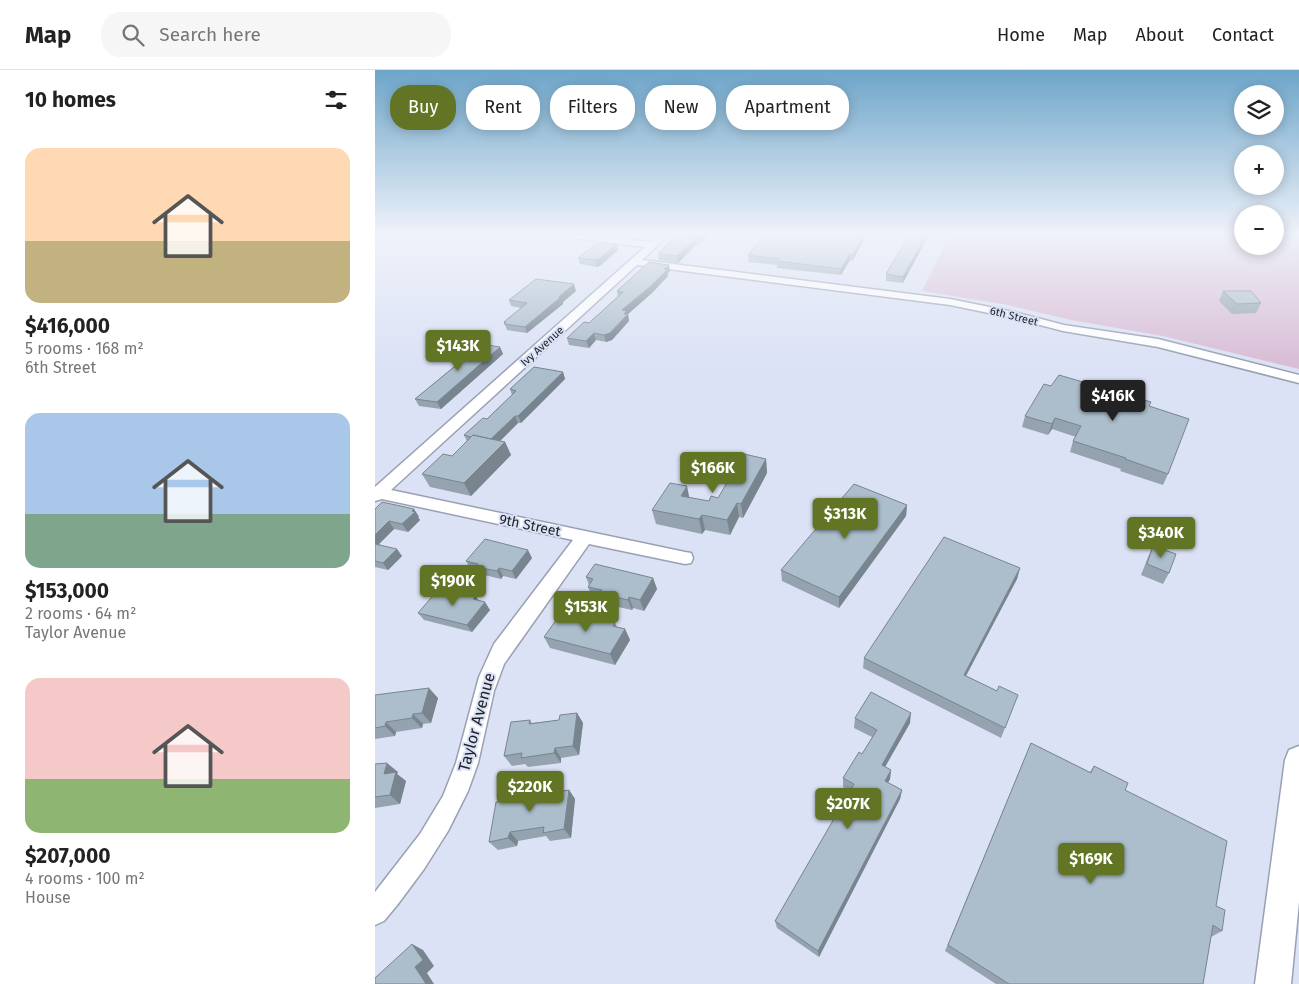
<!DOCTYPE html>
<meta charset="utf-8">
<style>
:root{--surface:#fff;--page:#f6f6f6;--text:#222;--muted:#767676;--line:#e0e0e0;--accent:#627524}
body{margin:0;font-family:"Fira Sans",sans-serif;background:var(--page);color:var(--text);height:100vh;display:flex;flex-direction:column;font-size:19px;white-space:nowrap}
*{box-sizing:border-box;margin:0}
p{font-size:16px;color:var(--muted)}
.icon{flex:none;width:28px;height:28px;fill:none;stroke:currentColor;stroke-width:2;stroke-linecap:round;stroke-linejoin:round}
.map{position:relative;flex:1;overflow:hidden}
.details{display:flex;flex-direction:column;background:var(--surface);width:375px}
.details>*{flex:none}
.hud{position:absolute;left:15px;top:15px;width:475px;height:45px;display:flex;gap:10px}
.fabs{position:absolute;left:859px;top:15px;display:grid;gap:10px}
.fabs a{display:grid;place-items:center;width:50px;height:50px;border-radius:50%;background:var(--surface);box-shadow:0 2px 12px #0003;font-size:25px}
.price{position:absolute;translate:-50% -42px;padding:0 11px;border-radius:5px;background:var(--accent);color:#fff;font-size:16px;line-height:32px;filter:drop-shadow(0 1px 2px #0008)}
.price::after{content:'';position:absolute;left:50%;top:30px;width:15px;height:11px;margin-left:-8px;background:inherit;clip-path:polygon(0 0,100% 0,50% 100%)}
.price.active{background:#222;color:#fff}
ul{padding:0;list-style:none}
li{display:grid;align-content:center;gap:10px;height:265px;padding:0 25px}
li span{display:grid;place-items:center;height:155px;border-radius:15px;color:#555}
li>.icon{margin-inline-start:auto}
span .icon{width:90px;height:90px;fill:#fffc;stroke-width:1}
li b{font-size:21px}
h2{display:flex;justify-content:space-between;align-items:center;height:60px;padding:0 25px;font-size:21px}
.pill{padding:0 18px;border-radius:20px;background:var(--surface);box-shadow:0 2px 12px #0003;font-size:18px;line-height:45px}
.pill.active{background:var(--accent);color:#fff}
header{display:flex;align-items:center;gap:30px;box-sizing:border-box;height:70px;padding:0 25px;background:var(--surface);border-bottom:1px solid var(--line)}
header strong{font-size:24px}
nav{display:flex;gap:28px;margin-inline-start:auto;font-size:18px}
.search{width:350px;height:45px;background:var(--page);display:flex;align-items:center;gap:12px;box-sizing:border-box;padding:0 18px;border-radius:20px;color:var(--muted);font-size:19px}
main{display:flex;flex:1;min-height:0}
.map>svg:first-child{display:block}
.green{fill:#d9bdd5}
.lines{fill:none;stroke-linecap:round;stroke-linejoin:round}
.minor-casing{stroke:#9aa0b3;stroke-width:3}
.tertiary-casing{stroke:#9aa0b3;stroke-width:3}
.minor{fill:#fff;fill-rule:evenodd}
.tertiary{fill:#fff;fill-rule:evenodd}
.wall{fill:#94a3af}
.shaded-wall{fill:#78858f}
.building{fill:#acbecc;stroke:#78858f}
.labels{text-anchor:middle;stroke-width:4;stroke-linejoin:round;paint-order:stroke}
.far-street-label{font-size:11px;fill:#1d2027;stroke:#dbe2f5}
.street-label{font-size:14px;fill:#1d2027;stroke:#dbe2f5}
.near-street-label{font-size:16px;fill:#1d2027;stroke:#dbe2f5}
</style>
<header>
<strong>Map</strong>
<div class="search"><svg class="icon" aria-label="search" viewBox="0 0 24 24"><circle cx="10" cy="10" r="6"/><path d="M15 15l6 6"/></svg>Search here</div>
<nav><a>Home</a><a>Map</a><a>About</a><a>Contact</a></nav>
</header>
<main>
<section class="details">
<h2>10 homes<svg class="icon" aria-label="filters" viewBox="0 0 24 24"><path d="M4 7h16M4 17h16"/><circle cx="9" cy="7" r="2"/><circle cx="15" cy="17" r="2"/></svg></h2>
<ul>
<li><span style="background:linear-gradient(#ffd9b3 60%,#c2b280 0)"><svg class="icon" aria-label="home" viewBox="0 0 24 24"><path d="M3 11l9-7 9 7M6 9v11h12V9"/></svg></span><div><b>$416,000</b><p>5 rooms · 168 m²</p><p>6th Street</p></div></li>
<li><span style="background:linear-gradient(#a9c7e8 65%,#7fa58c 0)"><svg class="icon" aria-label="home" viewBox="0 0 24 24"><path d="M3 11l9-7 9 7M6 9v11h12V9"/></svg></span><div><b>$153,000</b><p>2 rooms · 64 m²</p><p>Taylor Avenue</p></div></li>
<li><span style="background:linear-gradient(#f6c9c9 65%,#8fb573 0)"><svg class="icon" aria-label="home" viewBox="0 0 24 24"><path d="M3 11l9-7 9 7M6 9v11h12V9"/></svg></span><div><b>$207,000</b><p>4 rooms · 100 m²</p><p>House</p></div></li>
</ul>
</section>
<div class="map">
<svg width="924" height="914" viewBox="0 0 924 914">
<rect width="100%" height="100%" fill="#dbe2f5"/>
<!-- green -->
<path class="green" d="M575,165H867L868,176H900V165H924V299L788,266L696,250L633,235L547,221Z"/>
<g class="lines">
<!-- minor casing -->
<g class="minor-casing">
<path id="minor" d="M195,165H225L276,172L283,165H293L267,190L575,229L639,242L689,255L783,269L924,305V313L783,277L688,261L638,248L575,235L262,195L16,420L310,482L316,483L318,488L316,493L310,494L214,474L129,594L119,621L103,693L93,721L73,761L49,799L23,834L9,851L0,855V822L45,764L68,726L81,693L104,607L119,574L198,470L7,429L0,431V417L270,177L199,168Z"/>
</g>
<!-- tertiary casing -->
<g class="tertiary-casing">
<path id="tertiary" d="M924,676V832L916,914H880L910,690L914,680Z"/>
</g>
<!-- minor -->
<use href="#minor" class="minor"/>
<!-- tertiary -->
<use href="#tertiary" class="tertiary"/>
</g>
<!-- wall -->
<path class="wall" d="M302,165H334L326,173H323L303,193L284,190L283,184Z
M390,165H492L477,191L475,190L466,205L402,198V195L374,192L373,185Z
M534,165L528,213L511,211V204Z
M243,180L226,195L222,197L205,194L203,188Z
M295,201L293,203V206L277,223L253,244L254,251L237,270L231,272L221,270L214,278L194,275L192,268L214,253L243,227L242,221Z
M201,221L188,232V234L152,263L132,260L129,252L146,238L136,236L134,230Z
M848,221L886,233L881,243L857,244L844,231Z
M125,277L128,284L66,339L44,336L40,329L87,290L86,287L89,285L88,284Z
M188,302L190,309L146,353H143L125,371L130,372L136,385L96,426L55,417L47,404L77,386L92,371L89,365L112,349L137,325L135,319Z
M676,316L774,336L793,404L788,415L745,401L746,399L695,382L698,371L701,367L677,359L673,365L647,357L650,346Z
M391,389L392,403L368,448L364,447L355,465L330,460L327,464L281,454L277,440L334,431L343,428Z
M532,435L531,446L464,538L407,511L406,500Z
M0,439H39L44,447H43L45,450L33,462L19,459L4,474L27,486L13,500L0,497Z
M778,476L794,503L788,514L766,505L773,487Z
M157,488L141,509L128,506L126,509L105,504L103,500L95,498L91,491Z
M645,498L642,509L591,606L622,621L643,625L626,668L488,598L489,588Z
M211,507L278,508L282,519L269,541L258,538L257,540L229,534L228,530L218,528L213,517L214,515Z
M104,531L115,540L97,562L49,550L43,543Z
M189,548L240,553L242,557L250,559L255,570L240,595L175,578L169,567Z
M0,625L63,628L56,653L48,654L47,658L21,662L20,666L0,669Z
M202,643L208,653L204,685L186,688V693L153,697L150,694L137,696L129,686L155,650L157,653L184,650Z
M480,648L535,653L510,697L516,700L515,709L513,713L527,720L525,729L444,887L402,858L400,851L475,721L468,717V708L487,684L497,667L479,658Z
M656,673L715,702L719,696L750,720L841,836L847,861L836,867L828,914H621L570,881Z
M0,694L23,702L22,704L31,711L25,734L0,738Z
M176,718L180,722L194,720L200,729L196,768L175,771L171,766L143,771L142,776L123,780L114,772L141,729Z"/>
<!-- shaded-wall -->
<path class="shaded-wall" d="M327,165H334L326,173L325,167Z
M489,165H492L477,191L478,185Z
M551,165H554L528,213V207Z
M322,167L323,173L303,193L302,186Z
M242,174L243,180L226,195L222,197L220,190Z
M475,184V190L466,205V199Z
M294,195L295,201L293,203V206L277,223L253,244L254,251L237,270L231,272L229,265L247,240Z
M199,214L201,221L188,232V234L152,263L150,257Z
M219,263L221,270L214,278L211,271Z
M125,277L128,284L66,339L62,332Z
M188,302L190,309L146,353L143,346Z
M140,346L143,353L118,378L115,370Z
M680,348L677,359L673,365L677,354Z
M130,372L136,385L96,426L89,413Z
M391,389L392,403L368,448L366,434Z
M312,416L315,431L306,426Z
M362,433L364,447L355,465L352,450Z
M532,435L531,446L464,538V527Z
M39,439L44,447H43L45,450L33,462L27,454Z
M327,445L330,460L327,464L324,449Z
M14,451L19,459L0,478V465Z
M22,479L27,486L13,500L8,493Z
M153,480L157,488L141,509L137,501Z
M124,498L128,506L126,509L122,501Z
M645,498L642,509L586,615L589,605Z
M278,508L282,519L269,541L265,530Z
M101,526L105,533L98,529Z
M254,527L258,538L257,540L253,530Z
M110,532L115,540L97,562L92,555Z
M250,559L255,570L240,595L235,584Z
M54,618L63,628L56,653L47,643Z
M202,643L208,653L204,685L198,676Z
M536,643L535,653L506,704L507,695Z
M38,644L48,654L47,658L37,648Z
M11,652L21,662L20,666L10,656Z
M180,678L186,688V693L179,683Z
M12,693L23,702L22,704L31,711L25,734L15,725L9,704Z
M516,700L515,709L509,720L510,711Z
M194,720L200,729L196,768L189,759Z
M527,720L525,729L444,887L443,881Z
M135,762L143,771L142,776L133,768Z
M37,874L48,880L59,896L52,903L59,914H51L40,897Z"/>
<!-- building -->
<path class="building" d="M302,165H327L325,167H322L302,186L283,184Z
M390,165H489L478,185L475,184L466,199L402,191L404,189L373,185Z
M534,165H551L528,207L511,204Z
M224,172L242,174L224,189L220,190L203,188Z
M274,192L294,195L289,199L292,200L276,216L247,240L252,241L249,244H253L235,263L229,265L219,263L211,271L192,268L209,252L214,253L248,222L242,221Z
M161,209L199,214L184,227H186L150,257L129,254L131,252H129L152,233L134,230Z
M848,221H876L886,233L862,234Z
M101,273L125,277L62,332L40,329L90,288L86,287L90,284H88Z
M159,297L188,302L143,346H140L116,369L98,365L96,367L89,365L108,348L112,349L141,321L135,319Z
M684,305L776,332L774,336L814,349L793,404L750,389L751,388L698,371L706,356L680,348L677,354L650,346L669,314L676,316Z
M98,365L130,372L89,413L47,404L68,384L77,386Z
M369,384L391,389L366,434L362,433L352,450L327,445L324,449L277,440L295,413L312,416L306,426L334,431L336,426L343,428Z
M479,414L532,435L464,527L406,500Z
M7,432L39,439L37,441L40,442L27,454L14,451L0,465V439Z
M569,467L645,498L589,605L622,621L624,616L643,625L630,658L489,588Z
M110,469L153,480L137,501L124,498L122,501L101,497L103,494L91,491Z
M0,474L22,479L8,493L0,491Z
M778,476L801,484L794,503L772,494Z
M220,494L278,508L265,530L254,527L253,530L225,523L227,520L213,517L218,509L211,507Z
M79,520L101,526L98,529L110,532L92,555L43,543L62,521L75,524Z
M191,545L210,550L212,546L240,553L238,556L250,559L235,584L169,567L184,546L189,548Z
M54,618L47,643L38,644L37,648L11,652L10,656L0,658V625Z
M496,622L536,643L507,695L516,700L510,711L527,720L443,881L400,851L479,714L468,708L484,682L487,684L502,660L480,648Z
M202,643L198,676L180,678L179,683L146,688L147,683L129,686L136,652L155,650L154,654L184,650L185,645Z
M656,673L716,703L719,696L753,713L750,720L852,771L841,836L850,840L847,861L838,855L828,914H634L573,875Z
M12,693L9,704L21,702L15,725L0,727V694Z
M176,718V723L194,720L189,759L168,763L169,757L135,762L133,768L114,772L121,732L141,729L142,723Z
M37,874L48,890L40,897L51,914H0V908Z"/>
<!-- sky -->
<linearGradient id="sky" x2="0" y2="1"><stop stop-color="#6da5c9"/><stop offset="0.56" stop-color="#eff2fa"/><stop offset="1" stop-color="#eff2fa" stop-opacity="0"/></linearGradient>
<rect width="924" height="293" fill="url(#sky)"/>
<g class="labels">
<!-- far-street labels -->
<g class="far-street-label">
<text transform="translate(639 246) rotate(14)" y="4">6th Street</text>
<text transform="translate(167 276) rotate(-42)" y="4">Ivy Avenue</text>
</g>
<!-- street labels -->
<g class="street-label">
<text transform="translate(155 455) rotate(12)" y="5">9th Street</text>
</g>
<!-- near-street labels -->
<g class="near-street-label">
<text transform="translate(101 652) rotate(-75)" y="6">Taylor Avenue</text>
</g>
</g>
</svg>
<div class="fabs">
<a><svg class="icon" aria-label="layers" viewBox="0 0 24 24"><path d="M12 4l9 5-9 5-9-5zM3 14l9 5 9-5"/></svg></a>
<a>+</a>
<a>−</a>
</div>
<b class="price" style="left:83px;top:302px">$143K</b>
<b class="price active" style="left:738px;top:352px">$416K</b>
<b class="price" style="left:338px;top:424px">$166K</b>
<b class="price" style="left:470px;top:470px">$313K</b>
<b class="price" style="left:786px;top:489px">$340K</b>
<b class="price" style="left:78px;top:537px">$190K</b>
<b class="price" style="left:211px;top:563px">$153K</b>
<b class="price" style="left:155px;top:743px">$220K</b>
<b class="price" style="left:473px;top:760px">$207K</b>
<b class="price" style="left:716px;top:815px">$169K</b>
<div class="hud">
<a class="pill active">Buy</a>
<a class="pill">Rent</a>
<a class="pill">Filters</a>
<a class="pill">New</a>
<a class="pill">Apartment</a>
</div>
</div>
</main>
